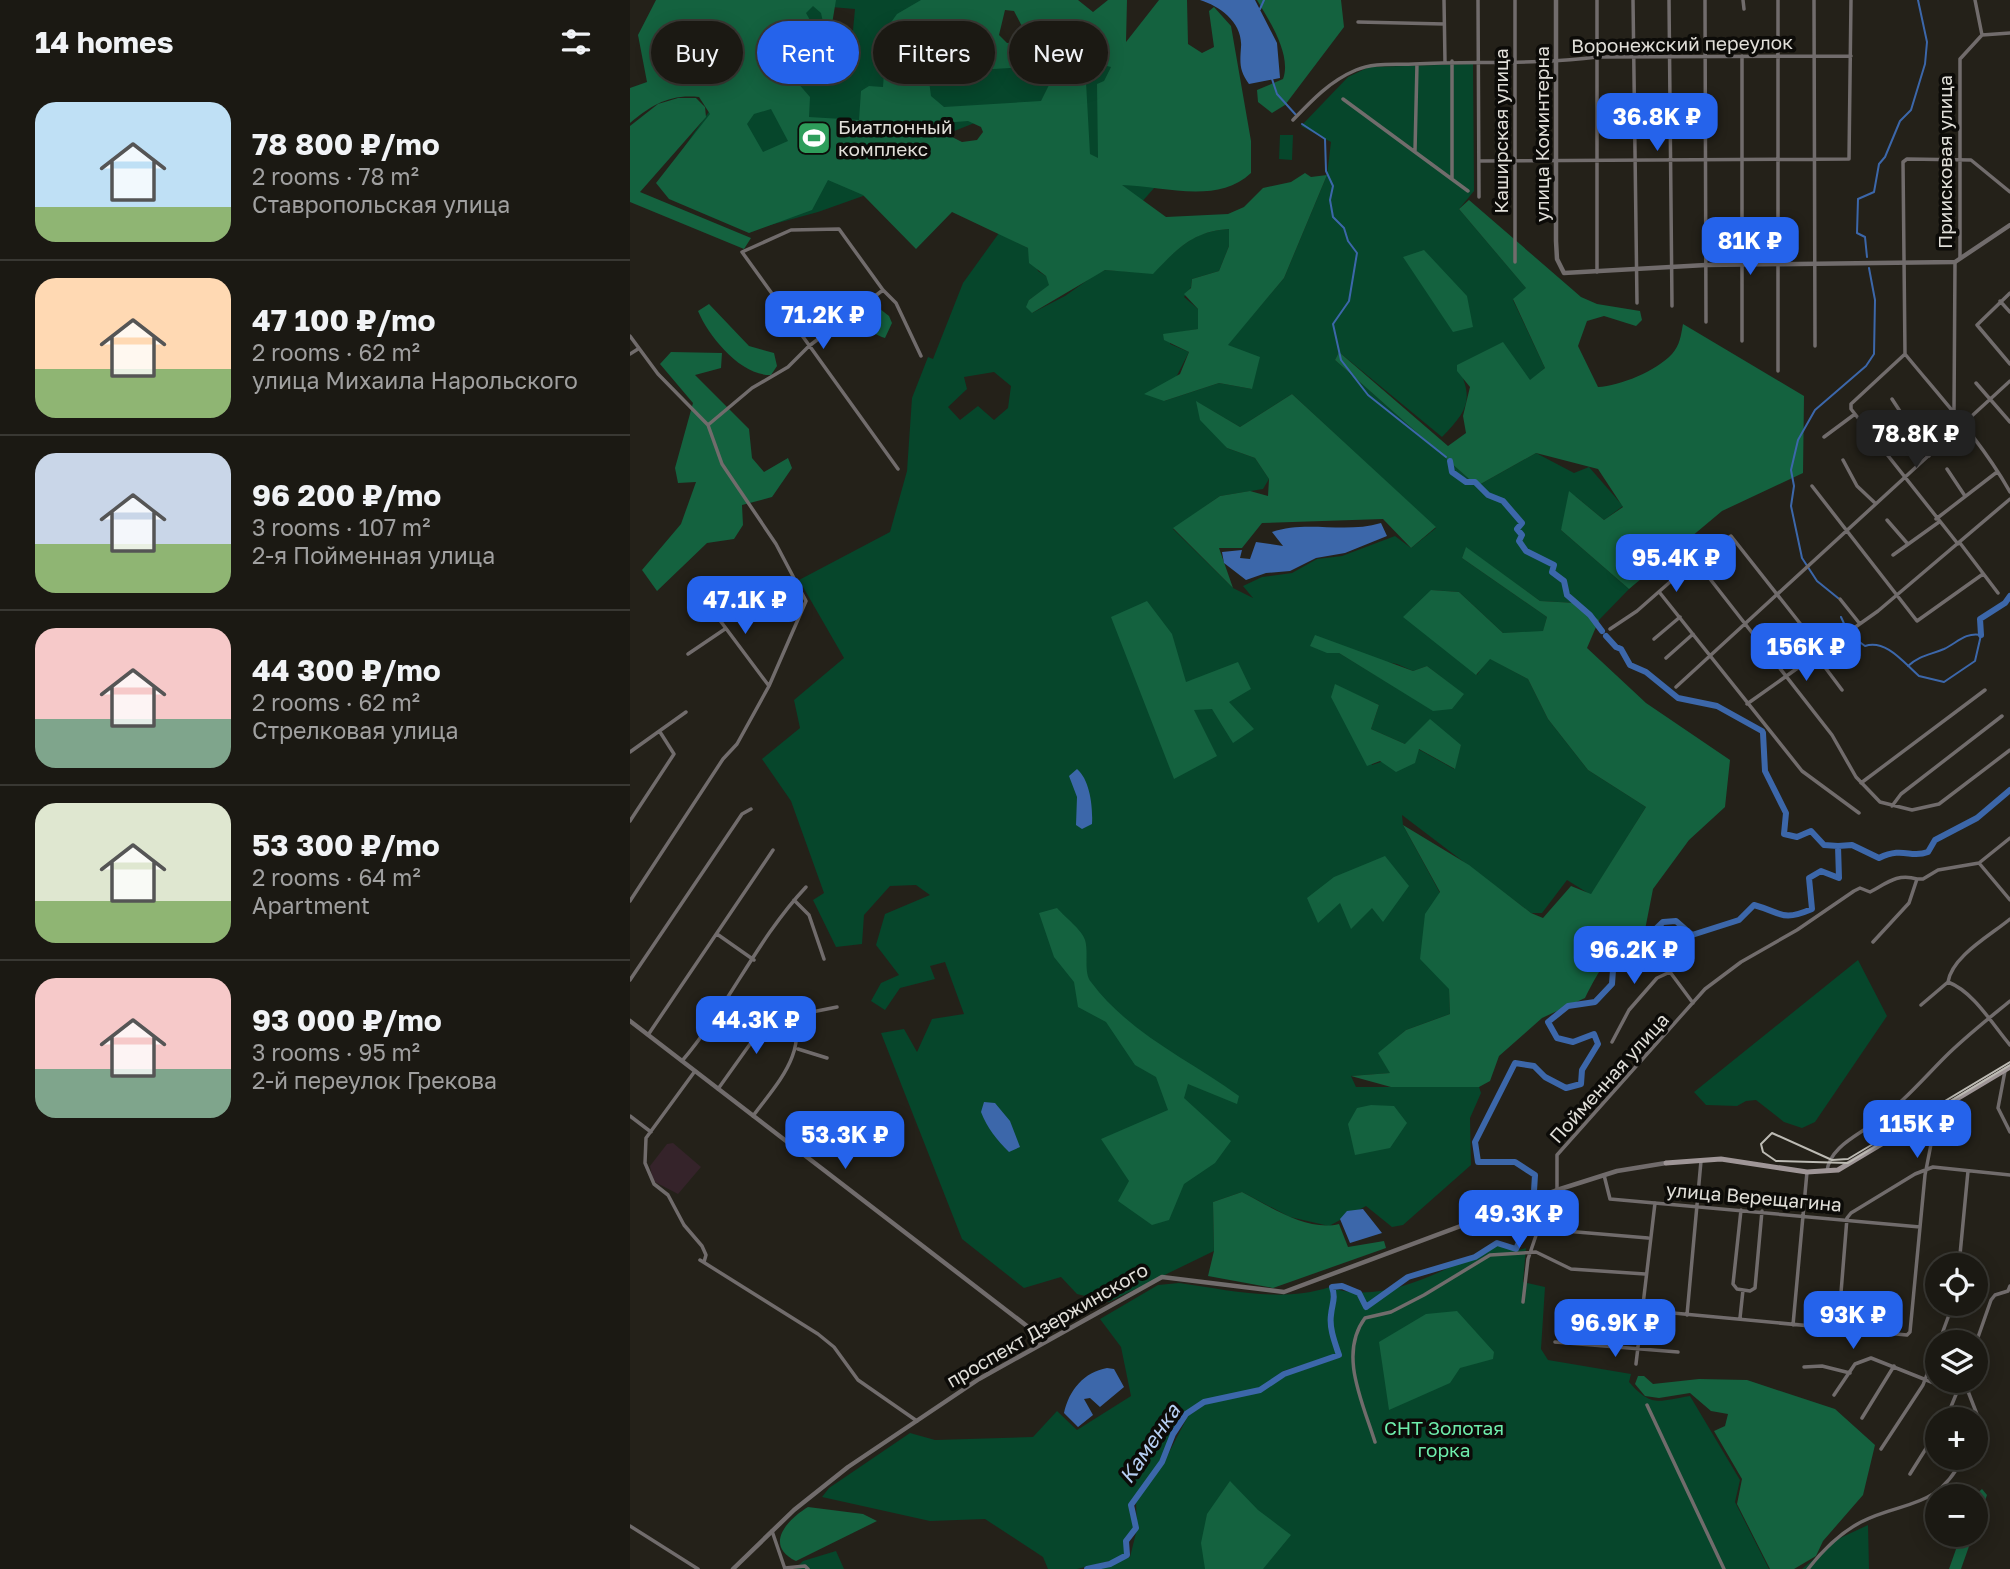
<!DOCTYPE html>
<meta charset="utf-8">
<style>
:root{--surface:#1b1913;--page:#24221c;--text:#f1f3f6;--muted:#a0a0a0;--line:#393833;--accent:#2563eb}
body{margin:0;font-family:"Golos Text",sans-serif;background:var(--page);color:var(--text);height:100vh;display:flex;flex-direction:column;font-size:26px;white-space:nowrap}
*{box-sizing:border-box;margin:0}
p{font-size:23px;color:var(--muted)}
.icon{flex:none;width:38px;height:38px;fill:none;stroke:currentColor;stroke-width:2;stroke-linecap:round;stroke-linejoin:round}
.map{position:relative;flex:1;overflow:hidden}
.panel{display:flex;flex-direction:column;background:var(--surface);width:630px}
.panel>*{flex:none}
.hud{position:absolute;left:21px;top:21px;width:665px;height:63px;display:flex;gap:14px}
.fabs{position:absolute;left:1295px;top:1253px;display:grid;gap:14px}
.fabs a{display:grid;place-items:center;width:63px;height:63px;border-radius:50%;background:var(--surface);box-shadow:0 4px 18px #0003,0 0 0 2px var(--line);font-size:35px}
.price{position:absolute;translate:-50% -60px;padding:0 16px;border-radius:14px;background:var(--accent);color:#fff;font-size:23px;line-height:46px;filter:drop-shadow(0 2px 4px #0008)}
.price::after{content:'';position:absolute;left:50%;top:42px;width:21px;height:16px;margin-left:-10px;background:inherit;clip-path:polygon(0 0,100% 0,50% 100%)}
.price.on{background:#222;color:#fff}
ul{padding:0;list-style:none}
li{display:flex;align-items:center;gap:21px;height:175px;padding:0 35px}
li+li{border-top:2px solid var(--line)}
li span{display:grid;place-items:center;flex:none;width:196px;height:140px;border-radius:21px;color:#555}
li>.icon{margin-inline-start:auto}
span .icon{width:84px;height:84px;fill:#fffc;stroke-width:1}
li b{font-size:30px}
h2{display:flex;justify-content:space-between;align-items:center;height:84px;padding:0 35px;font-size:30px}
.tag{padding:0 24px;border-radius:32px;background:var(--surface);box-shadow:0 4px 18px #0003,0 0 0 2px var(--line);font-size:24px;line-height:63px}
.tag.on{background:var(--accent);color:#fff}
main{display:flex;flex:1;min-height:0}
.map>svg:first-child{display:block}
.education{fill:#35232a}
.green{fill:#06462b;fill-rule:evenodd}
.forest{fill:#14623f;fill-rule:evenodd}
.water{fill:#3c67aa}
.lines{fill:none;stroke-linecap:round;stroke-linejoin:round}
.stream{stroke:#3c67aa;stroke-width:2}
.river{stroke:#3c67aa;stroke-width:6}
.minor{stroke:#716c6c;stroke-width:3.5}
.tertiary{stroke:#716c6c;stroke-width:4.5}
.secondary{stroke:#9f9697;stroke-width:5}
.tram{stroke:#bdbbb4;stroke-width:2}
.labels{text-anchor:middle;stroke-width:7;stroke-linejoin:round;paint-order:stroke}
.street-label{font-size:19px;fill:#e1dfd9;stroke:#0c0b08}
.poi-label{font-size:19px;fill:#e1dfd9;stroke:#0c0b08;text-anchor:start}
.park-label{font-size:19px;fill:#6eecab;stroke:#0c0b08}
.water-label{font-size:21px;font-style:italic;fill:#b7cff4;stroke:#0c0b08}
</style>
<main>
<section class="panel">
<h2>14 homes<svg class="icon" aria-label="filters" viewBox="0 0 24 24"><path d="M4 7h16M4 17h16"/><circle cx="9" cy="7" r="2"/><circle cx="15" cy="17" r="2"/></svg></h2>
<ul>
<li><span style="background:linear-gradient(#bfe0f5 75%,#8fb573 0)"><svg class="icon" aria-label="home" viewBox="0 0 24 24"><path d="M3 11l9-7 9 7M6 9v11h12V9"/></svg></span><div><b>78 800 ₽/mo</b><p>2 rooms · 78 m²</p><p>Ставропольская улица</p></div></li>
<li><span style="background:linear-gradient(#ffd9b3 65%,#8fb573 0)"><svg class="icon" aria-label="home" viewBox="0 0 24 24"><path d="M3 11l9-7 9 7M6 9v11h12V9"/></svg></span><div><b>47 100 ₽/mo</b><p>2 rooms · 62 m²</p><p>улица Михаила Нарольского</p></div></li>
<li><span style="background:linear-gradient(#c9d6e8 65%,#8fb573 0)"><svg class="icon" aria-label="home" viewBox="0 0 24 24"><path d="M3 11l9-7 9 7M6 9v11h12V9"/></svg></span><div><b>96 200 ₽/mo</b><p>3 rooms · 107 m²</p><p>2-я Пойменная улица</p></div></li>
<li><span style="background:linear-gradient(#f6c9c9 65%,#7fa58c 0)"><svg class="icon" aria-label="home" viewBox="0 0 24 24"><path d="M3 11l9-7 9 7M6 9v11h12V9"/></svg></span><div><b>44 300 ₽/mo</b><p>2 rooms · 62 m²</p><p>Стрелковая улица</p></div></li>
<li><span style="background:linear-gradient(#dfe7d0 70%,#8fb573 0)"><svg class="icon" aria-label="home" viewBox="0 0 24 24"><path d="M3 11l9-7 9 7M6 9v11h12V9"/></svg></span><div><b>53 300 ₽/mo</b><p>2 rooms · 64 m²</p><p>Apartment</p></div></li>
<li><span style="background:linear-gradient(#f6c9c9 65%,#7fa58c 0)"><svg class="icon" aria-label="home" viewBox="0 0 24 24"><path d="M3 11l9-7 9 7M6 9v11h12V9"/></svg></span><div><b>93 000 ₽/mo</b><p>3 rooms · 95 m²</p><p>2-й переулок Грекова</p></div></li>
</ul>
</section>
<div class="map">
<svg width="1380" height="1569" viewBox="0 0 1380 1569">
<rect width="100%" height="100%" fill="#242119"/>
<!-- education -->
<path class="education" d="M43,1143L71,1167L48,1194L23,1181L20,1166L37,1144Z"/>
<!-- green -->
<path class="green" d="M183,0H297L384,63L406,60L496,67L539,171L503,212L465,275L475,270L523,273C548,248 563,231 599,229V246L589,271L562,279L561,287L554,297L568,309V329L540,334V344L559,352L534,401L589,383L622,389L597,345L654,278L697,175L701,142L671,126L718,77L739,67L843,64L844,191L829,209L897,289L883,300L915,368L900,381L827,365C845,400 837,411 812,437L709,352L705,360L847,486L906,453L944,473L959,467L993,506L974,520L945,496L931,530L999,589L969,620L946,603L910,601L836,548L832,558L917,617L913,632L873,633L829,592L801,590L847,675L859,658L898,679L918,719L958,770L1016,807L961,895L937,880L912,913H901L772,815L773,825L816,904L820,1014L776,1030L749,1053L761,1073L721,1076L726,1087H849L851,1093L840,1118L841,1165L773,1225L762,1227L736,1206L699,1226L660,1217L612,1192L583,1202L584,1251L479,1302L447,1294L431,1277L394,1288L332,1239L251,1033L274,1029L287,1052L302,1019L334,1014L315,962L300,966L305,979L270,988L255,1010L241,1001L251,983L269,975L246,945L255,914L300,895L286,885L260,886L234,915L232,944L206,947L183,900L194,893L161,801L132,759L170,728L164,700L214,658L169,580L260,532L277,471L282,398L298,357L303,359L333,283L369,233L398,248L408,271L416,276L420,285L399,300L402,313L435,296L459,279L397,153L347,122L309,137L264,185L188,212L118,231L43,163L85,103ZM201,7L225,9L223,30L219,33L199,28ZM364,372L381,386L378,408L364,420L348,406L330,420L318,407L337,389L334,377ZM662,394L806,528L781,548L765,536L712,556L687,559L662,573L632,577L613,586L623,598L603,588L543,529L590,496L633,489L639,479L625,458L597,448L567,402L610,427ZM709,653L767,664L783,671L797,666L833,694L803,710ZM705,685L749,705L741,729L775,744L831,745L824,769L788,749L742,765Z
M650,135H663L662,160L649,159Z
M1228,960L1257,1016L1185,1122L1172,1128L1154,1122L1126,1100L1116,1101L1107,1106L1076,1105L1064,1092Z
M868,1243L889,1250L896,1248L893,1282L915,1287L911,1349L918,1360L1001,1374L999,1382C1022,1408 1028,1401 1060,1396L1110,1480L1105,1502L1139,1569H470L500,1557L507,1529L506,1502L533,1464L558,1416L576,1404L631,1392L655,1376L711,1357C707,1344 702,1331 703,1317C704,1305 708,1301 705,1289C759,1304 820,1267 868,1243Z
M549,1283C600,1290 650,1303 700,1287C703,1300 701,1303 699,1315C698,1328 702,1342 707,1354L653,1371L630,1388L572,1401L555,1413L541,1434L530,1462L499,1504L504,1528L494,1542L495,1554L491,1558L447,1569H418L413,1557L355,1519L300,1521L192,1497L199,1488L280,1433L305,1440L403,1437L427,1411L447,1430L501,1396L491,1347L470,1319L528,1285Z
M1238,1525L1239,1569H1172L1208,1539Z
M206,1551L214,1569H165L173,1561Z"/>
<!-- forest -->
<path class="forest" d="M26,0H206L202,24L193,22L191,13L183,6L176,13L181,22L174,26L169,23L164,26V36L174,37L182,46L170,51L167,82L180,97L179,117L229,120L231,91L239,86L253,87L255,58L243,54L242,49L267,14L291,0H448L463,12L478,0H497L496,42L529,0H557L558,44L572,53L584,47L579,11L584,7L601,26L621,141V173C587,205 533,186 492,185L536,217L598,214L614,207L633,188L661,182L675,173L681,177L697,175L654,278L598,345L630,357L622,389L589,383L534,401L514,394L550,374L559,352L534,340L533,334L568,329V309L554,294L561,288L562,279L589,271L599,246V229C563,231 547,249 523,274L475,270L402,313L396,307L399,300L419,285L416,276L399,263L398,248L322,212L286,249L233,195L198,180L182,210L119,233L39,199L26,183L80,114L69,97C39,94 22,105 0,123V88L17,82L8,35ZM375,10L384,11L412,65L461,77H467L473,65L481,67L474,81L467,84L468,158L460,154L456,82L423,77L411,101L314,107L301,96L298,73L398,67L391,42L377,43L369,35ZM141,109L158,141L133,152L117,124L124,114ZM338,121L351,127L353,132L347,140L332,142L322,137L307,136L300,128L313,123Z
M627,0H711L714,27L655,105L642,113L628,102L627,90L653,79C662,55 639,20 627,0Z
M48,98H66L75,107L76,117L10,192L121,238L114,249L0,202V126L28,104Z
M839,200L951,297L967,304L1010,311L1012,320L1006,326L974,316L957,321L948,346L968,387C990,386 1026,371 1042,354C1050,345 1051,335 1053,324L1174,396L1173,473L1092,511L999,589L931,530L939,491L974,520L993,507L968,469L906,453L847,486L705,360L709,352L818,446L836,433L833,416L840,387L827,371V365L873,342L900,380L915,368L883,299L896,288L829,209Z
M794,250L837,296L843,327L823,332L773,257Z
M222,295L231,303L241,302L259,316L262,323L255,338C239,333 217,316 208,302Z
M79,304L119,346L144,353L147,366L141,375C111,376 79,337 68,311Z
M41,352L92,353L91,368L65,375L119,429L122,458L134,472L158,458L162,468L142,497L112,505L113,525L104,539L77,543L27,591L12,570L51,524L66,482L48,483L45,468L63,403L30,364Z
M662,394L806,527L781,548L753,519L632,523L612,548H589L603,588L543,528L590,496L620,491L638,496L639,479L625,458L597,448L570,420L566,401L610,427Z
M836,547L910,601L946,603L969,620L957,648L1016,703L1100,760L1095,807L1059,840L1023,889L1013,940C978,951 971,967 955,998L912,1018L869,1056L860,1081L849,1087H761L721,1076L760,1073L748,1053L776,1030L820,1014L819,989L790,959L795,914L810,892L773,825L839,865L901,913L913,918L941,886L961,894L1016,807L958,770L918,719L898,679L860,659L846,675L773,617L801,590L829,592L873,633L913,631L917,617L832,558Z
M517,601L542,634L556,682L608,662L621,689L599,702L624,729L603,743L582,709L564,710L587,756L544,779L481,617Z
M685,635L783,671L797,666L834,694L822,709L803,711L709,653H697L680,646Z
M705,684L749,705L741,729L775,744L800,719L831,745L825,769L789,749L785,763L766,772L750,761L737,766L701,697Z
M755,856L779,886L753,922L742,908L721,929L710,903L688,923L677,898L704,877Z
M427,908C435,917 452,930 455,940C459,953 453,972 461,982C500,1034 558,1059 609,1096L607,1104L558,1084L554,1098L601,1141L585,1163L554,1184L539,1220L522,1225L488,1201L499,1181L471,1139L538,1110L526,1077L505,1065L476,1022L448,1007L444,982L424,957L409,913Z
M741,1105L764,1106L777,1123L760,1148L725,1155L718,1124L727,1108Z
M612,1192C639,1206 677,1232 709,1224L718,1247L754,1241L756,1248L643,1288L578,1276L584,1251L583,1202Z
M827,1311L864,1352L863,1359L830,1368L820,1383L759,1410L749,1342L796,1314Z
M1008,1376H1014L1023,1384L1069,1379L1117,1380L1205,1409L1245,1445L1233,1495L1193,1541L1186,1556L1164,1569H1140L1107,1504L1112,1479L1084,1431L1095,1426L1098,1414L1081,1411L1060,1393L1029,1398L1015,1396L1005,1384Z
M600,1481L628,1510L661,1535L633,1569H575L571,1543L577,1514Z
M1352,1489L1357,1495L1346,1526L1344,1496Z
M178,1507L233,1514L247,1521L166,1561C133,1545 158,1519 178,1507Z
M1331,1535H1343L1331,1569H1319Z"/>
<!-- water -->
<path class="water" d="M570,0H625L647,43L650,78L619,84C609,70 610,63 611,47C613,23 590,6 570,0Z
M751,523L757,536L715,553L686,558L660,571L636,573L616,580L594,563L592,552L612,550L610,558L620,559L626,542L653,546L642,532C676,520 715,534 751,523Z
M447,769C460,780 463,807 462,824L452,829L446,825L447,797L439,776Z
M354,1102L365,1103L380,1121L390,1147L379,1152C367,1140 357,1128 351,1112Z
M733,1209L752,1233L720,1243L710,1219L717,1211Z
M477,1368L484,1369L494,1387L470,1407L460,1398L454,1399L463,1415L448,1427L434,1413C439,1390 454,1372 477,1368Z"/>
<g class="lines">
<!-- stream -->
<path class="stream" d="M630,9L634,0
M642,79L647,94L666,115
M672,124L695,139L696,171L703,186L700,200L703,217L714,228L718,241L727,253L719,301L703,324L711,360L738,395L816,457
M1237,257L1235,237L1227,233L1228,199L1244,192L1249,164L1255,157L1270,121L1281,110L1295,64L1297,42L1288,0
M1208,598L1187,581L1172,558L1161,506L1164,486L1161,470L1168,440L1185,410L1236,366L1244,354L1245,300L1239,268
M1211,617L1217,630
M1220,635L1235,646C1256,639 1274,663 1289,676L1314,682L1345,661L1351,635C1335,632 1327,643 1314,649C1300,655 1290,655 1278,666"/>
<!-- river -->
<path class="river" d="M820,461L822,472L836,482H845L858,495L873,501L892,523L887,529L892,535L889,541L896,551L924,565L922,572L934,581L937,595L960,615L972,631
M1351,635L1350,619L1375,603L1380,596
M976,636L986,647L991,649L1000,665L1016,672L1048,698L1087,706L1132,731
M1133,733L1135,771L1156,813L1154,834L1167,837L1181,831L1194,845L1208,846
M904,1191L905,1175L885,1162H848L845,1142L885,1063L904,1066L915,1077L936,1088L951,1084L952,1070L968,1044L964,1034L943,1042L927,1038L918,1022L938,1006L965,1002L982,984L983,970L1033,922L1046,921L1062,935L1109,920L1124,905C1153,913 1151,922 1182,909L1179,878L1191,871L1209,878L1208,846L1222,845L1249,858C1274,846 1280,859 1298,852L1305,840L1347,818L1380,790
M457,1569L480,1564L497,1555L496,1541L506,1528L501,1505L532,1462L543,1434L556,1414L574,1402L630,1390L654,1374L709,1355C705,1343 699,1328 701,1315C702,1303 706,1299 702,1287L712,1286L729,1293L736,1307L778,1277L845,1257L867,1243L886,1249L904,1209"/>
<!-- minor -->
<path class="minor" d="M814,0L815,62
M848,0L849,197
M885,0V262
M967,0V272
M1003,0L1007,303
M1039,0L1042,306
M1075,0L1076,322
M1113,0L1114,9
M1184,0L1185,346
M1345,0L1352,35
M728,22L814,24
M822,61V178
M713,99L838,191
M663,120C682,100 700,81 726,70C744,62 765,65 784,64C845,61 907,65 967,57L1221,56
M785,151L787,64
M849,161L1219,159L1221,0
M1380,192L1341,160L1277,159L1273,162L1275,354C1311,398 1352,442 1380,492
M1330,258V59L1352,35L1380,33
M253,290L209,229L161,230L112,252L268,469
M1380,293L1347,325L1380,364
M1370,301L1380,312
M0,336L28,374L78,425L92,464L146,544L176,601L139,686L107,744L93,759L0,901
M1112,341V56
M0,354L8,349
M1275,354L1221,404V409L1328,544
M1148,371V0
M1346,383L1380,422
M1262,399L1299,456
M1324,410L1325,262
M78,425L122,388L158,367L179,346L253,290L266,303L291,356
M1194,437L1225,414
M1213,460L1227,486L1245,503
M1317,469L1335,496
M1182,486L1287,621L1353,574
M1306,519L1367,472
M1257,520L1277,543
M1330,543L1368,593
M1263,555L1309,522
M1066,561L1202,735L1226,777L1250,802L1282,810L1309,804L1380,750
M1030,593L1172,771L1229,813
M74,599L139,686
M1210,599L1230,624
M980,629L1007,611L1057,567L1101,536L1191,650
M1024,639L1050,617
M58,654L95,629
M1185,654L1212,690
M1036,658L1063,634
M1046,687L1380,381
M1117,704L1248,611L1380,499
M0,752L56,712
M1231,783L1355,690
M1262,806L1271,794L1372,716
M0,821L44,754L30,732
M1349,863L1380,900
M164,900L179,915L194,959
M1380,919C1361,935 1322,956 1318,982C1344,992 1362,1024 1380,1045
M87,934L124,960
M1243,942L1279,903L1287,879H1293L1308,870L1349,863L1380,838
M1040,972L1063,1003
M0,980L112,814L121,809
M1291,1005L1318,982
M167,1015L207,1007
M18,1035L143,850
M982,1042L999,1010L1027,978L1040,972L1053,953
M168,1049L197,1058
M52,1061C98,1007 127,939 176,887
M65,1071L16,1138L15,1163L24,1184L38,1195L54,1225L72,1246L76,1255L74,1262
M1375,1071L1368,1108L1380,1132
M88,1089L145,1009
M0,1116L21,1132
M123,1116C153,1076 179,1051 161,999
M1325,1137L1326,1101
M1197,1171C1200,1147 1227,1136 1244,1123C1271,1105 1292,1080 1315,1057C1335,1037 1358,1019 1380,1001
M974,1175L980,1199L1290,1227
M927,1189V1155L1075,989L1111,962L1167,930L1224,891L1230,888L1240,892C1257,883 1267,873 1287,879
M918,1194C915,1210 921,1222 935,1231L1018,1238
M1111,1210L1103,1284L1107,1289L1120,1291L1125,1288L1132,1211
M70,1260L188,1334L204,1347L228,1380L287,1421
M1329,1265L1338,1171
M893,1302L898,1259L916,1206
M1011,1310L1277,1335L1280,1332L1295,1175L1303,1134L1302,1116
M1057,1315L1071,1161
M1110,1318L1113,1290
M1163,1325L1177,1172
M1208,1330L1217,1218L1221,1213L1285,1174L1303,1167L1380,1175
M925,1342L1048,1352
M1309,1342L1323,1304
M1346,1343L1361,1300L1365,1295L1378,1291L1380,1286
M1006,1364L1025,1203
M1174,1367L1192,1366L1220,1373
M1334,1381L1348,1417L1346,1427
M1204,1395L1225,1364L1241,1358L1324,1391L1335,1390
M1017,1405L1094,1569
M1232,1418L1264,1366
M1316,1419L1327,1392
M745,1442C733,1403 708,1354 735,1318L761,1312L794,1295L860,1255L906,1252L941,1269L1015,1274
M1251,1449L1293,1385L1307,1348
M1280,1474L1307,1431
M0,1526L68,1569
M142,1531L155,1569
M155,1568L175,1566L178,1569
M1178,1569C1192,1551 1210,1533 1231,1522C1274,1500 1306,1511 1333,1458"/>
<!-- tertiary -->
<path class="tertiary" d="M926,0V241L927,259L934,273L1076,265L1325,262L1380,225
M0,1021L415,1340
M103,1569L164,1510L218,1467L349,1379L532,1277L654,1292L927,1190L987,1171L1036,1163"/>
<!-- secondary -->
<path class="secondary" d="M1036,1163L1091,1159L1177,1172L1208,1170L1380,1067"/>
<!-- tram -->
<path class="tram" d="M1380,1062L1218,1159L1202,1160L1142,1133L1131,1144L1133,1152L1146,1161L1218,1163L1380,1065"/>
</g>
<!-- icons -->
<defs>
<g id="stadium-square" transform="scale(1.75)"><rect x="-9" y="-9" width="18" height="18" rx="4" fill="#2e9e5b" stroke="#0c0b08"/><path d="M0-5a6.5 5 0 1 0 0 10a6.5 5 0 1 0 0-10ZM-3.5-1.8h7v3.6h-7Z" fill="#fff"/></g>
</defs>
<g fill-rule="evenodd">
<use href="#stadium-square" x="184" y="138"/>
</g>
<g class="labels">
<!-- street labels -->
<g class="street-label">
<text transform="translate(1052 44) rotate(-1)" y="7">Воронежский переулок</text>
<text transform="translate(871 131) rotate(-90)" y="7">Каширская улица</text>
<text transform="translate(912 134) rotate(-90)" y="7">улица Коминтерна</text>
<text transform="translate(1315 162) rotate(-90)" y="7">Приисковая улица</text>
<text transform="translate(979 1078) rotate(-48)" y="7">Пойменная улица</text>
<text transform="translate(1124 1197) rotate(5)" y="7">улица Верещагина</text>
<text transform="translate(417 1325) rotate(-30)" y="7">проспект Дзержинского</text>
</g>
<!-- poi labels -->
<g class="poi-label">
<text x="208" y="134">Биатлонный<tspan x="208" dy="22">комплекс</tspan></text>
</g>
<!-- park labels -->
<g class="park-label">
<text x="814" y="1435">СНТ Золотая<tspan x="814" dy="22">горка</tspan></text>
</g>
<!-- water labels -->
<g class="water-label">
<text transform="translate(520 1444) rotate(-56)" y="7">Каменка</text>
</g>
</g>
</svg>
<div class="fabs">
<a><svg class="icon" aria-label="locate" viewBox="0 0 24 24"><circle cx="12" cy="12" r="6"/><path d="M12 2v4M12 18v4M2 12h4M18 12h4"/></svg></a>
<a><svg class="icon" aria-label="layers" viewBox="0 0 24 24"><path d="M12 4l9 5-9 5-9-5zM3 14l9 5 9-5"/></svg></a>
<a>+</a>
<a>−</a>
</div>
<b class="price" style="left:1027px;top:153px">36.8K ₽</b>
<b class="price" style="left:1120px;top:277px">81K ₽</b>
<b class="price" style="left:193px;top:351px">71.2K ₽</b>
<b class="price on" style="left:1286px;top:470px">78.8K ₽</b>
<b class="price" style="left:1046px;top:594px">95.4K ₽</b>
<b class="price" style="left:115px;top:636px">47.1K ₽</b>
<b class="price" style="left:1176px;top:683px">156K ₽</b>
<b class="price" style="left:1004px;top:986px">96.2K ₽</b>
<b class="price" style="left:126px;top:1056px">44.3K ₽</b>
<b class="price" style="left:1287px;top:1160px">115K ₽</b>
<b class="price" style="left:215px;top:1171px">53.3K ₽</b>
<b class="price" style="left:889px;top:1250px">49.3K ₽</b>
<b class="price" style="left:1223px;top:1351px">93K ₽</b>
<b class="price" style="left:985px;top:1359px">96.9K ₽</b>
<div class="hud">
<a class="tag">Buy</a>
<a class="tag on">Rent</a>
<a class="tag">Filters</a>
<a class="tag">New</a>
</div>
</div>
</main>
